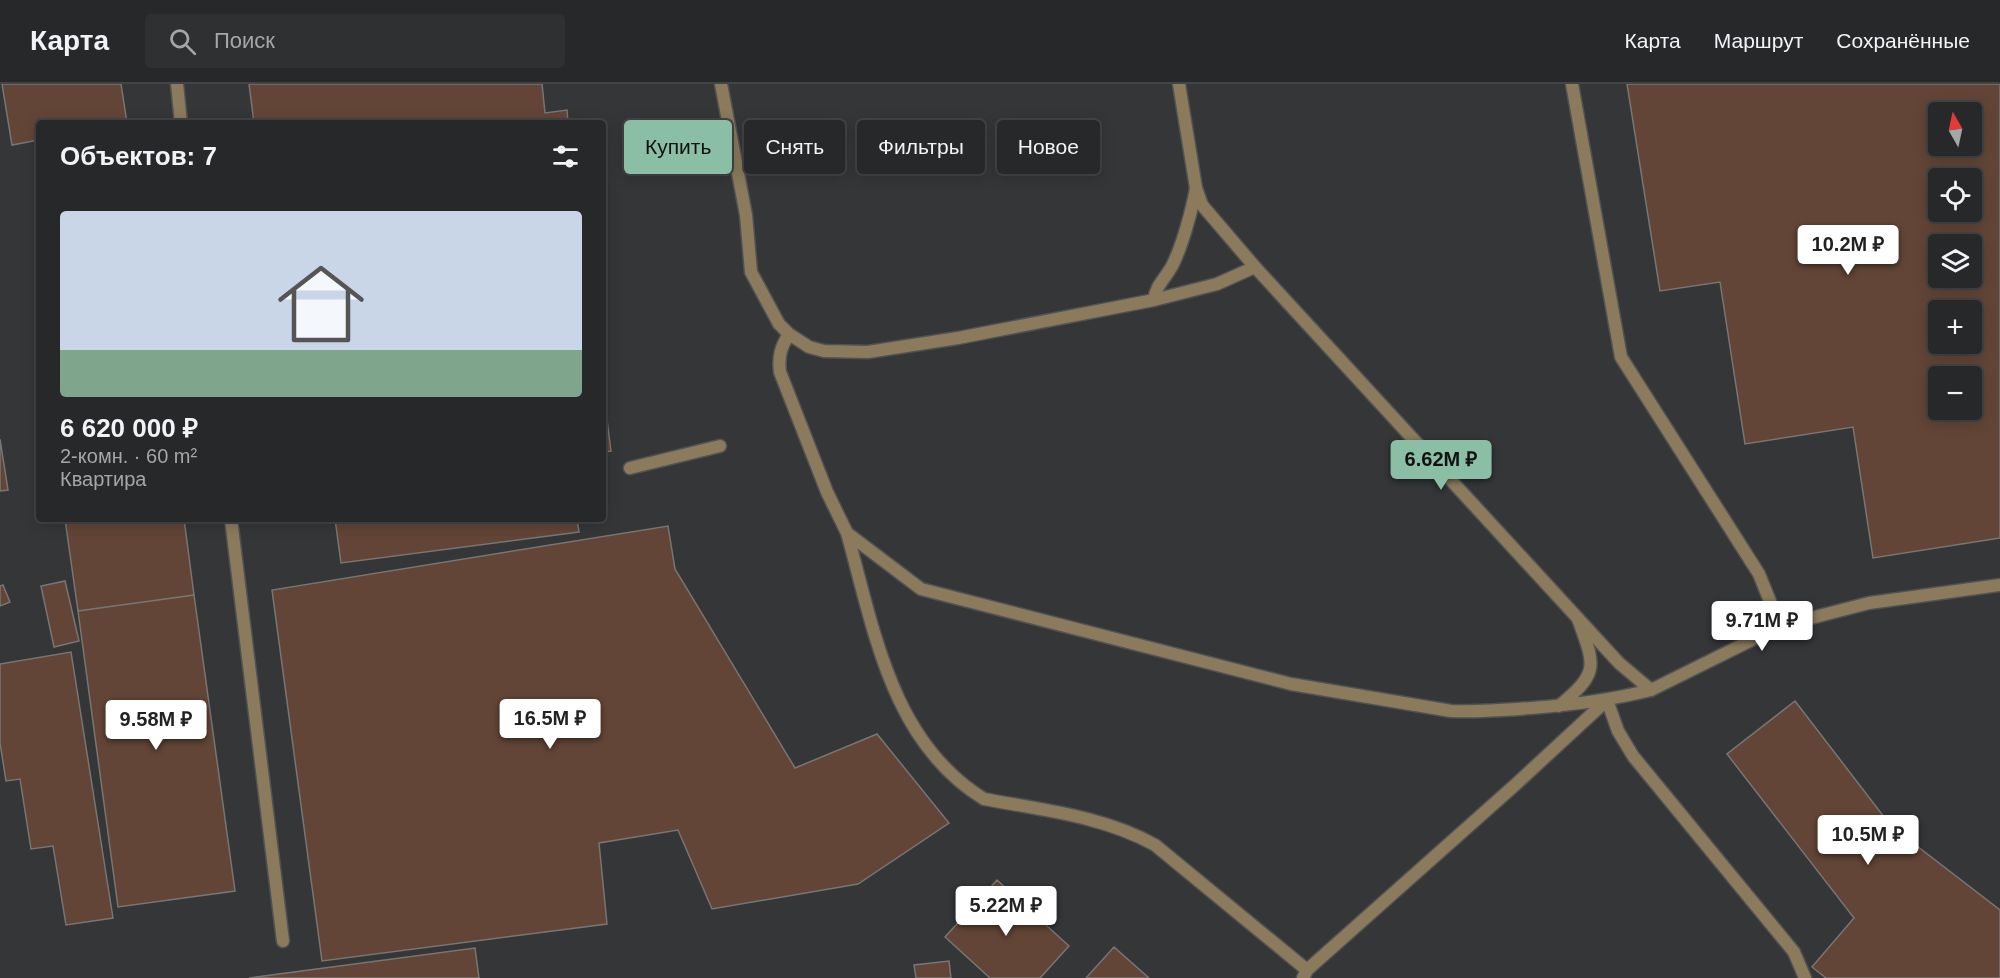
<!DOCTYPE html>
<html lang="ru">
<meta charset="utf-8">
<style>
:root{--surface:#27282a;--page:#2f3032;--text:#f1f3f6;--muted:#a4a6a8;--line:#434447;--accent:#8abfa5}
body{margin:0;font-family:Helvetica,sans-serif;background:var(--page);color:var(--text);height:100vh;display:flex;flex-direction:column;font-size:22px;white-space:nowrap}
*{box-sizing:border-box;margin:0}
p{font-size:20px;color:var(--muted)}
.icon{flex:none;width:33px;height:33px;fill:none;stroke:currentColor;stroke-width:2;stroke-linecap:round;stroke-linejoin:round}
.map{position:relative;flex:1;overflow:hidden}
.drawer{position:absolute;left:36px;top:36px;width:570px;height:402px;display:flex;flex-direction:column;background:var(--surface);border-radius:6px;box-shadow:0 3px 15px #0003,0 0 0 2px var(--line)}
.drawer>*{flex:none}
.banner{position:absolute;left:624px;top:36px;width:570px;height:54px;display:flex;gap:12px}
.needle{width:39px;rotate:351deg}
.tools{position:absolute;left:1928px;top:18px;display:grid;gap:12px}
.tools a{display:grid;place-items:center;width:54px;height:54px;border-radius:6px;background:var(--surface);box-shadow:0 3px 15px #0003,0 0 0 2px var(--line);font-size:30px}
.price{position:absolute;translate:-50% -51px;padding:0 14px;border-radius:6px;background:#fff;color:#222;font-size:20px;line-height:39px;filter:drop-shadow(0 2px 3px #0008)}
.price::after{content:'';position:absolute;left:50%;top:36px;width:18px;height:14px;margin-left:-9px;background:inherit;clip-path:polygon(0 0,100% 0,50% 100%)}
.price.on{background:var(--accent);color:#111}
ul{padding:0;list-style:none}
li{display:grid;align-content:center;gap:12px;height:318px;padding:0 24px}
li span{display:grid;place-items:center;height:186px;border-radius:6px;color:#555}
li>.icon{margin-inline-start:auto}
span .icon{width:108px;height:108px;fill:#fffc;stroke-width:1}
li b{font-size:26px}
h2{display:flex;justify-content:space-between;align-items:center;height:72px;padding:0 24px;font-size:26px}
.tag{padding:0 21px;border-radius:6px;background:var(--surface);box-shadow:0 3px 15px #0003,0 0 0 2px var(--line);font-size:21px;line-height:54px}
.tag.on{background:var(--accent);color:#111}
header{display:flex;align-items:center;gap:36px;box-sizing:border-box;height:84px;padding:0 30px;background:var(--surface);border-bottom:2px solid var(--line)}
header strong{font-size:28px}
nav{display:flex;gap:33px;margin-inline-start:auto;font-size:21px}
.search{width:420px;height:54px;background:var(--page);display:flex;align-items:center;gap:15px;box-sizing:border-box;padding:0 21px;border-radius:6px;color:var(--muted);font-size:22px}
.map>svg:first-child{display:block}
.building{fill:#624536;stroke:#797574;stroke-width:1.5;fill-rule:evenodd}
.lines{fill:none;stroke-linecap:round;stroke-linejoin:round}
.lane-casing{stroke:#505254;stroke-width:15}
.street-casing{stroke:#505254;stroke-width:15}
.lane{stroke:#8b7a5c;stroke-width:12}
.street{stroke:#8b7a5c;stroke-width:12}
</style>
<header>
<strong>Карта</strong>
<div class="search"><svg class="icon" aria-label="search" viewBox="0 0 24 24"><circle cx="10" cy="10" r="6"/><path d="M15 15l6 6"/></svg>Поиск</div>
<nav><a>Карта</a><a>Маршрут</a><a>Сохранённые</a></nav>
</header>
<div class="map">
<svg width="2000" height="894" viewBox="0 0 2000 894">
<rect width="100%" height="100%" fill="#343638"/>
<!-- building -->
<path class="building" d="M2,0H121L127,39H39V56L12,61Z
M249,0H542L545,29L567,26L568,39H254Z
M1627,0H2000V454L1873,474L1853,343L1745,360L1720,198L1660,207ZM1938,28H1971V62H1938ZM1938,94H1971V128H1938ZM1938,160H1971V194H1938ZM1938,226H1971V260H1938ZM1938,292H1971V326H1938Z
M603,305L611,367L603,368Z
M0,355L8,406L0,407Z
M65,435H184L194,511L78,527Z
M335,435H577L579,448L341,479Z
M668,442L675,485L795,684L877,650L949,739L858,800L712,825L678,746L599,759L607,840L322,877L272,506Z
M65,497L79,557L54,563L41,502Z
M3,501L10,518L0,522V502Z
M194,511L235,807L118,823L78,527Z
M71,568L113,834L66,841L53,762L31,765L20,695L6,697L0,659V580Z
M1795,617L1891,742L2000,826V894H1826L1812,883L1854,834L1727,670Z
M997,796L1069,862L1040,894H990L945,853Z
M1114,863L1149,894H1086Z
M475,864L479,894H249Z
M949,877L951,894H916L914,881Z"/>
<g class="lines">
<!-- lane casing -->
<g class="lane-casing">
<path id="lane" d="M177,0L181,39
M721,0L746,131L751,188L779,240L789,250L809,263L824,267L868,268L958,254L1154,216L1217,200L1255,183
M1572,0L1621,273L1759,490L1780,542
M1154,216C1156,201 1165,195 1172,182C1182,163 1192,126 1196,104
M789,250C781,263 778,272 780,288L827,408L847,449L921,505L1291,600L1451,627C1478,628 1504,626 1531,624C1571,621 1611,616 1651,606
M630,384L720,362
M231,435L283,857
M847,449C874,545 891,658 984,715C1042,726 1103,732 1155,761L1307,886
M1607,616L1618,647L1633,672L1794,868L1805,894
M1559,622C1600,588 1595,582 1578,535
M1303,894L1307,886L1515,701L1607,616"/>
</g>
<!-- street casing -->
<g class="street-casing">
<path id="street" d="M1179,0L1196,104L1202,121L1255,183L1619,579L1651,606L1780,542L1869,519L2000,501"/>
</g>
<!-- lane -->
<use href="#lane" class="lane"/>
<!-- street -->
<use href="#street" class="street"/>
</g>
</svg>
<div class="tools">
<a><svg class="needle" viewBox="-14 -14 28 28"><path d="M0-13l5 13h-10z" fill="#e53935"/><path d="M0 13l5-13h-10z" fill="#a4a6a8"/></svg></a>
<a><svg class="icon" aria-label="locate" viewBox="0 0 24 24"><circle cx="12" cy="12" r="6"/><path d="M12 2v4M12 18v4M2 12h4M18 12h4"/></svg></a>
<a><svg class="icon" aria-label="layers" viewBox="0 0 24 24"><path d="M12 4l9 5-9 5-9-5zM3 14l9 5 9-5"/></svg></a>
<a>+</a>
<a>−</a>
</div>
<b class="price" style="left:1848px;top:192px">10.2M ₽</b>
<b class="price on" style="left:1441px;top:407px">6.62M ₽</b>
<b class="price" style="left:1762px;top:568px">9.71M ₽</b>
<b class="price" style="left:550px;top:666px">16.5M ₽</b>
<b class="price" style="left:156px;top:667px">9.58M ₽</b>
<b class="price" style="left:1868px;top:782px">10.5M ₽</b>
<b class="price" style="left:1006px;top:853px">5.22M ₽</b>
<div class="banner">
<a class="tag on">Купить</a>
<a class="tag">Снять</a>
<a class="tag">Фильтры</a>
<a class="tag">Новое</a>
</div>
<section class="drawer">
<h2>Объектов: 7<svg class="icon" aria-label="filters" viewBox="0 0 24 24"><path d="M4 7h16M4 17h16"/><circle cx="9" cy="7" r="2"/><circle cx="15" cy="17" r="2"/></svg></h2>
<ul>
<li><span style="background:linear-gradient(#c9d6e8 75%,#7fa58c 0)"><svg class="icon" aria-label="home" viewBox="0 0 24 24"><path d="M3 11l9-7 9 7M6 9v11h12V9"/></svg></span><div><b>6 620 000 ₽</b><p>2-комн. · 60 m²</p><p>Квартира</p></div></li>
</ul>
</section>
</div>
